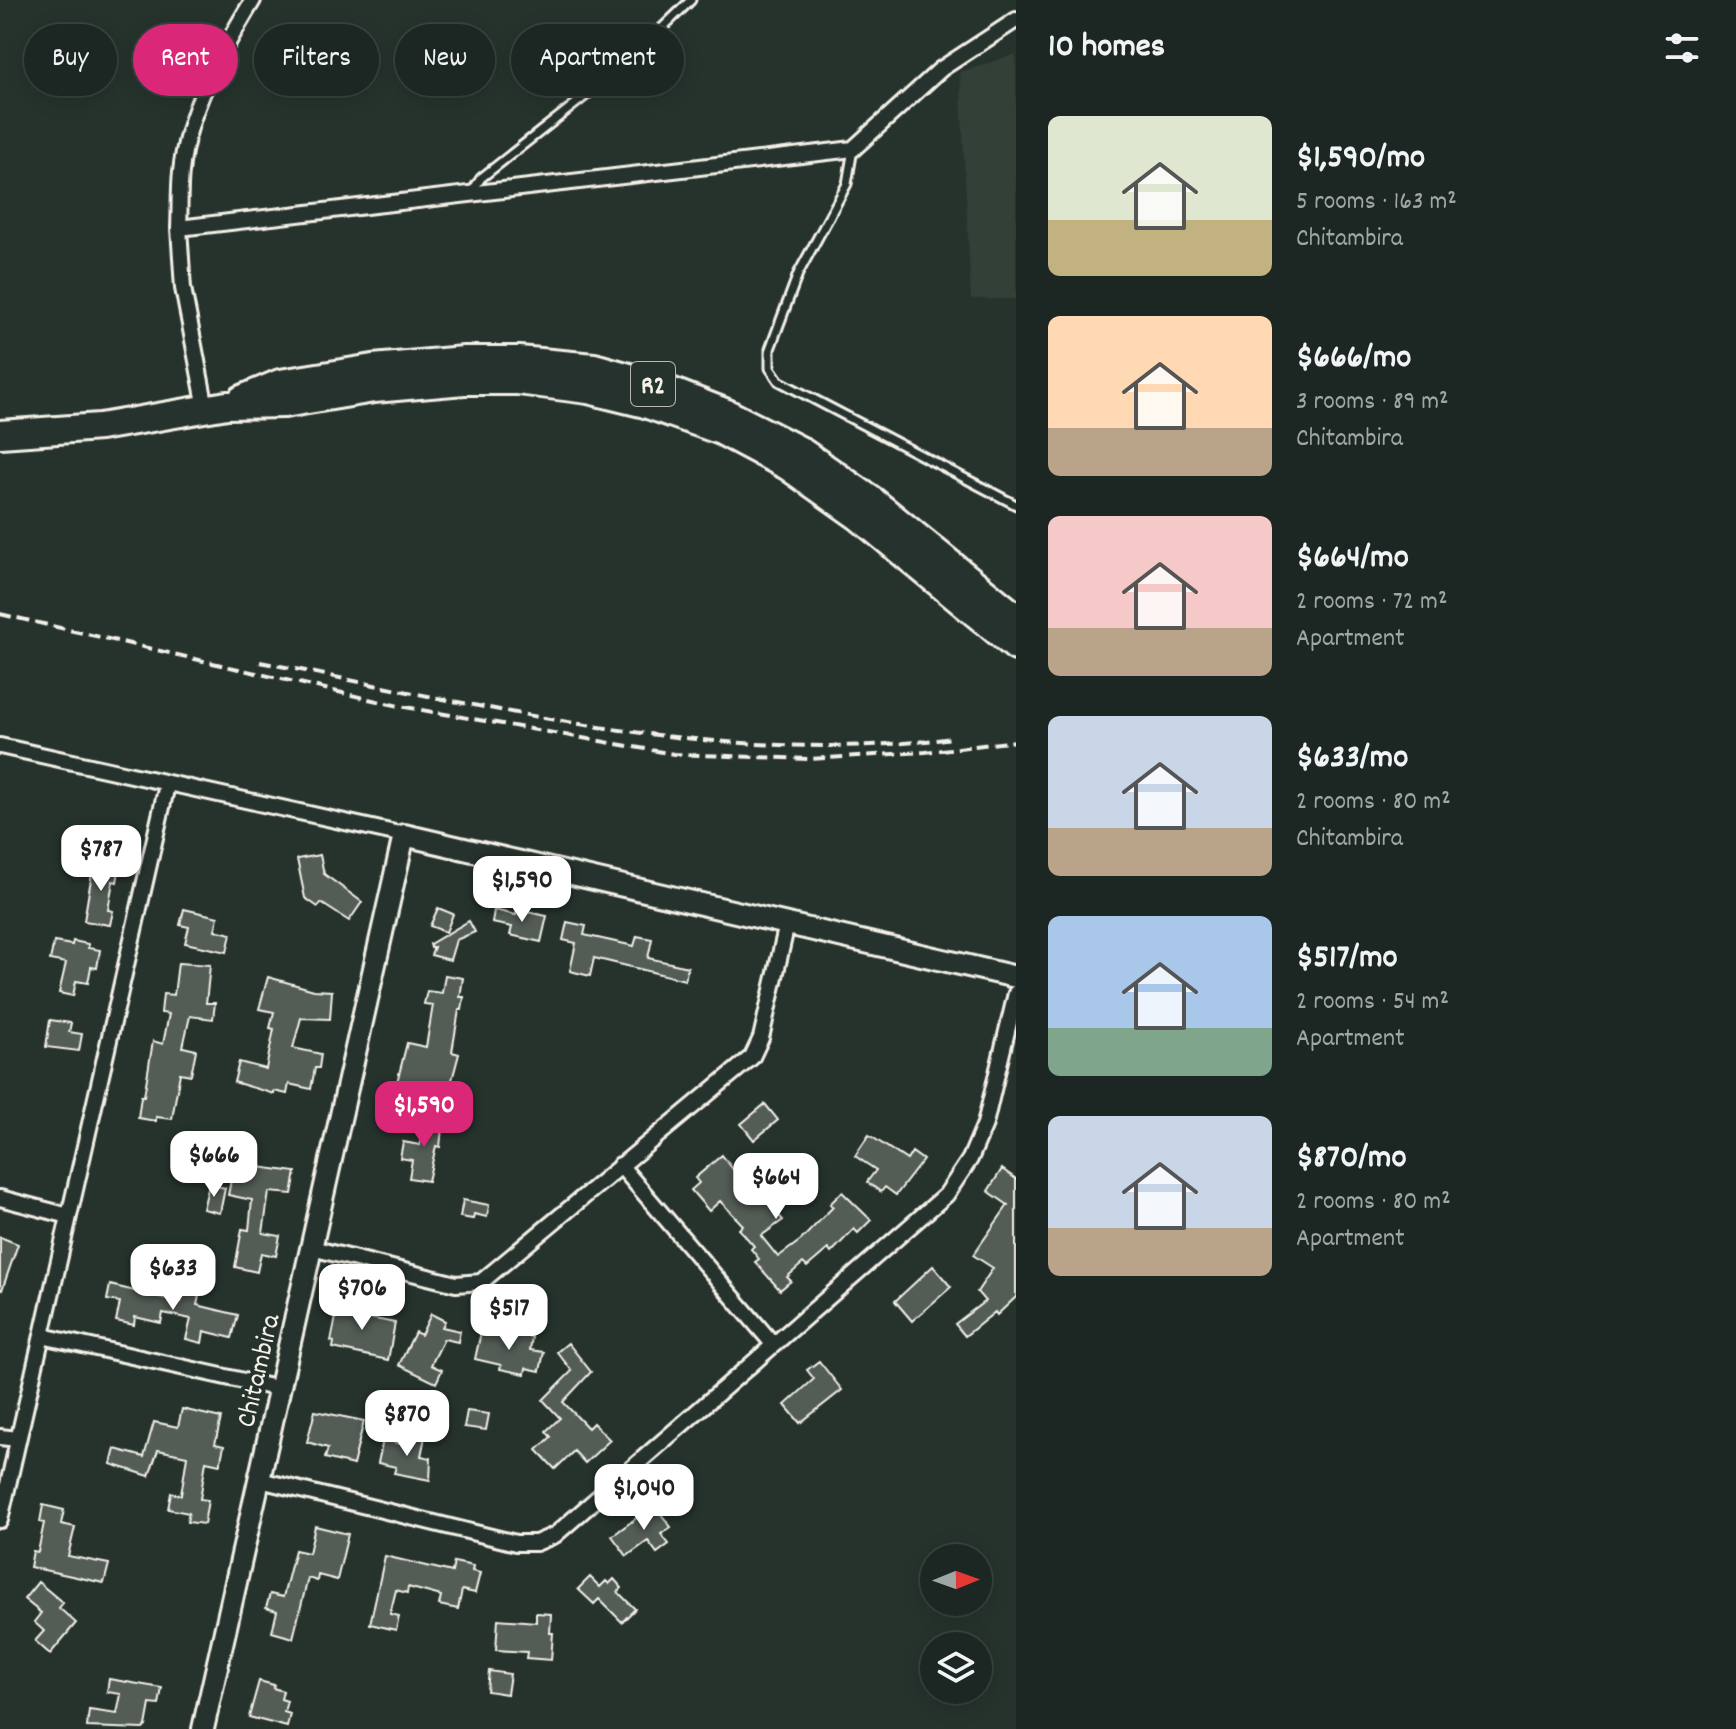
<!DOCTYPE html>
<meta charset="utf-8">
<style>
:root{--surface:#1c2622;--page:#29322f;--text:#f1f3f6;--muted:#a0a5a5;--line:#3a4340;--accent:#db2777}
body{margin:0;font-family:Dekko,sans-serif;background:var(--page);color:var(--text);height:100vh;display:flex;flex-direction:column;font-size:30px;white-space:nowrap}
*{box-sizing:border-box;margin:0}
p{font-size:26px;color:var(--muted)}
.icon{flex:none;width:44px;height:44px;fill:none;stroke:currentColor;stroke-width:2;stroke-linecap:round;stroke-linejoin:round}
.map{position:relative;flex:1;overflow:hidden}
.sheet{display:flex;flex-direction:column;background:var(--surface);width:720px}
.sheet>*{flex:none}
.banner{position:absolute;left:24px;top:24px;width:760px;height:72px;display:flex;gap:16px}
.needle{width:52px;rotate:89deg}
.controls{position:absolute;left:920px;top:1544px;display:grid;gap:16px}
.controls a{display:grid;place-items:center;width:72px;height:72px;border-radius:50%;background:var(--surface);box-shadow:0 4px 20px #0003,0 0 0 2px var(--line);font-size:40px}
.price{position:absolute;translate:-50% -68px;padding:0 18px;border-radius:16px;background:#fff;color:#222;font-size:26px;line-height:52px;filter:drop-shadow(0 2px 4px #0008)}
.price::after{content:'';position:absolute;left:50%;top:48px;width:24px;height:18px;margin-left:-12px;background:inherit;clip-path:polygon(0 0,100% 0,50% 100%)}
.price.active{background:var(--accent);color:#fff}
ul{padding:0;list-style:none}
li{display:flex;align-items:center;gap:24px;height:200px;padding:0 32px}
li span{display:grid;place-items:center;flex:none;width:224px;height:160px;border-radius:12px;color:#555}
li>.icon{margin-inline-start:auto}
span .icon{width:96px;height:96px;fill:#fffc;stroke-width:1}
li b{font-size:34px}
h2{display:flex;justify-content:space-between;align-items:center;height:96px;padding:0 32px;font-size:34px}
.pill{padding:0 28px;border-radius:36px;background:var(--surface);box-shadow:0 4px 20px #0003,0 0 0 2px var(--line);font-size:28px;line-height:72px}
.pill.active{background:var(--accent);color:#fff}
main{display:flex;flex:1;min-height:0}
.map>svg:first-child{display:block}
.built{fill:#333f39}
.building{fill:#525c55;stroke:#f4f1e8;stroke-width:2}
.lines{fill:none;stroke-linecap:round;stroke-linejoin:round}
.lane-casing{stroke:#f4f1e8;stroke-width:13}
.street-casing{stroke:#f4f1e8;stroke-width:20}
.secondary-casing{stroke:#f4f1e8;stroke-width:26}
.highway-casing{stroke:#f4f1e8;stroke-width:32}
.lane{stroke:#26332d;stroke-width:7}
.street{stroke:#26332d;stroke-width:14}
.secondary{stroke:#26332d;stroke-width:20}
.highway{stroke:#26332d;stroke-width:26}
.rail{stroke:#f4f1e8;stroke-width:4;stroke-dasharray:12 6;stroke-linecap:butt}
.labels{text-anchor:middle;stroke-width:8;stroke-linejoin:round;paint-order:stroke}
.shield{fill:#26332d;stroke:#b6b8b0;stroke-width:2}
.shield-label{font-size:26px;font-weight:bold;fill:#f4f1e8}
.street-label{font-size:28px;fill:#f4f1e8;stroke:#26332d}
</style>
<main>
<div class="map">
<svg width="1016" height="1729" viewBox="0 0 1016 1729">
<rect width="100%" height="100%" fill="#26332d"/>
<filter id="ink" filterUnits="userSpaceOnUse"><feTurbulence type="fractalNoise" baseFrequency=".0125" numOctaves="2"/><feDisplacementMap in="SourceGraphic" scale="16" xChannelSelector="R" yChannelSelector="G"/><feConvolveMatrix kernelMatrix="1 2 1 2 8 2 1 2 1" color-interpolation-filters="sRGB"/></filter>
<g filter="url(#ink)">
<!-- built -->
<path class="built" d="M1016,54V299H971L960,72Z"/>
<!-- building -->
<path class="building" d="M320,855L324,874L362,902L349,921L321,903L318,907L305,898L297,859Z
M94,861L120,866L117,882L113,881L108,910L113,911L110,925L84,921Z
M438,908L453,914L446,932L430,926Z
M184,909L218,917L215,930L231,934L227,952L185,943L189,927L180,925Z
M494,910L516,915L517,910L547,916L541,942L510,935L512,927L492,923Z
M469,921L475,932L456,940L450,960L431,955L434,947L431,948L430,944Z
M567,922L586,926L584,935L634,946L637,936L652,939L648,958L688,967L685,980L594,958L590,976L570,971L576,943L563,940Z
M73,941L88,944V948L100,950L97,968L91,967L88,983L76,981L73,996L59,993L66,963L50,960L54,942L72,945Z
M178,963L210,965L206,1003H215L213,1019L190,1016L183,1047L196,1050L191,1075L180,1073L172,1119L156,1117V1121L138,1118L141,1096H144L153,1041L163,1044L169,1014L161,1013L163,994L174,995Z
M445,975L463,978L460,997H464L462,1010H459L452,1052L459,1054L452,1080L449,1108H445L444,1113L424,1112V1106L398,1097L400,1091L395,1090L407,1043L426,1047L433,1005L424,1004L427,991L442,993Z
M268,977L314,990L332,991L330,1019L301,1018L293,1048L321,1054L319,1068H315L311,1089L289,1084L287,1094L274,1091V1094L234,1082L239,1062L266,1069L274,1029L270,1028L274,1012L259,1009Z
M50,1020L71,1023L69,1032L82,1034L79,1051L46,1047Z
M765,1104L778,1120L754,1140L741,1124Z
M424,1114L443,1119L440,1147L436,1146L428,1181L409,1178L412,1160L400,1158L403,1142L420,1145Z
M869,1135L907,1160L912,1152L923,1160L896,1195L885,1187L881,1192L867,1182L876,1170L855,1156Z
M722,1155L751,1193L756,1188L783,1220L761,1236L778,1257L801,1240L833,1207L830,1204L842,1192L871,1220L858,1233L854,1229L831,1253L828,1249L807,1267L803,1263L787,1277L791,1281L780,1290L755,1262L759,1259L751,1249L754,1246L739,1229L743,1225L720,1201L709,1211L691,1190L699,1183L695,1178Z
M258,1167L296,1172L292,1194L269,1192L263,1233L280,1236L276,1256L261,1253L257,1272L235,1267L242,1229L249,1230L252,1200L228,1195L233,1170L256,1175Z
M1002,1169L1016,1179V1297L997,1315L995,1312L965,1336L955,1324L985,1301L977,1292L993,1268L973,1255L1008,1205L988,1191Z
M209,1184L225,1188L220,1213L203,1209Z
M463,1200L489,1205L487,1217L474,1214L473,1219L460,1217Z
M0,1237L18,1244L2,1290L0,1289Z
M933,1266L951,1287L912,1321L895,1301Z
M110,1285L181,1302L184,1292L199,1296L197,1305L238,1315L232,1338L204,1331L202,1343L186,1339L191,1319L163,1313L161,1323L135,1317L134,1325L116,1321L120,1302L107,1300Z
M343,1302L372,1309L370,1318L395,1323L388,1360L333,1348L334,1342L331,1341L337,1312L341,1313Z
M431,1314L445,1321L442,1327L460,1331L458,1342L444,1339L431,1365L442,1370L436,1383L399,1365L415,1332L421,1335Z
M481,1332L507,1338L508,1332L532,1337L530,1350L544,1352L540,1371L526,1368L525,1374L500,1369L501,1365L475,1359Z
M568,1343L591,1372L563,1402L588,1428L593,1423L610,1440L585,1463L574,1451L555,1469L537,1450L551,1437L546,1431L560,1418L543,1400L572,1371L557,1352Z
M819,1361L842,1390L800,1423L785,1405L814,1379L807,1370Z
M182,1409L221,1418L215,1444L224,1446L220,1464L206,1461L200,1499L208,1500L204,1524L187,1522L189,1513L168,1509L171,1493L181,1495L187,1456L158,1450L149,1476L111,1464L115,1449L144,1457L154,1422L178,1427Z
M315,1411L364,1421L353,1465L325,1458L328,1448L307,1442Z
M467,1411L489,1414L486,1430L464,1427Z
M409,1434L425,1437L421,1456L431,1458L430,1480L394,1473L396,1467L378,1463L383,1440L407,1445Z
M43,1505L64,1510L61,1524L75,1527L68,1556L109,1564L104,1583L30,1567L33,1551L38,1552L44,1523L40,1522Z
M654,1505L671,1527L661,1534L669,1544L657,1553L648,1541L627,1556L612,1536Z
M315,1526L348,1534L337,1580L318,1575L317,1581L308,1578L293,1638L272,1632L277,1611L266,1608L270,1594L283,1597L295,1550L309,1553Z
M385,1556L452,1572L454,1562L473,1566L472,1571L480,1573L475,1593L462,1590L458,1609L439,1605L441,1596L408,1587L407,1593L396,1590L390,1614L399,1616L396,1630L370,1624Z
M590,1577L600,1587L606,1581L609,1584L614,1579L622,1588L618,1592L635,1609L622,1622L599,1599L594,1604L578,1589Z
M38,1582L63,1603L59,1608L76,1623L50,1654L35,1641L44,1631L34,1622L41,1613L24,1599Z
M536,1613L551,1614L550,1633H553L551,1660L526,1658L527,1652L496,1650L498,1619L536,1622Z
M489,1671L510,1674L507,1694L487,1691Z
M109,1679L162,1688L159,1705L150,1704L146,1726L143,1729L87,1727L89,1710L117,1714L121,1694L107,1692Z
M259,1681L274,1685L273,1688L283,1691L281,1699L287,1701L284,1712L290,1714L287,1727L249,1717Z"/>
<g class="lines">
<!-- lane casing -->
<g class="lane-casing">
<path id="lane" d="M853,149L847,184L798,274L770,349V368L779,381L1016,505
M471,193L481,178L621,68L691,0"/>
</g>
<!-- street casing -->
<g class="street-casing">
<path id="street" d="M179,228C180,209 179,190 181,172C187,110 222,51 253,0
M206,408L183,288L179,228L853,149L941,69L1016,20
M0,746L404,835
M620,1165L773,1344
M0,1198L69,1216
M312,1248L456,1284L481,1282L752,1057L761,1038L787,924
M42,1336L280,1389
M0,1437L18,1439
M260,1480L516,1543H536L555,1535L946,1195L970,1159L985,1124L1016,993
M0,1520L167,785"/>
</g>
<!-- secondary casing -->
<g class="secondary-casing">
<path id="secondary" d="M203,1729L404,835L1016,977"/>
</g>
<!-- highway casing -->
<g class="highway-casing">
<path id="highway" d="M242,399L280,383L373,368L464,360H519L594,367L650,383L727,413L798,449L873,501L1016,617
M0,434L100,427L227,405L284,404L374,389L464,381H518L588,390L645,404L721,431L787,466L859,517L1016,647"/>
</g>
<!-- lane -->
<use href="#lane" class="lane"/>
<!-- street -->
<use href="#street" class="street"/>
<!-- secondary -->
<use href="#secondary" class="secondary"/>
<!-- highway -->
<use href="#highway" class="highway"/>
<!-- rail -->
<path class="rail" d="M0,614L399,706L674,754L809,759L925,752L1016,741
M260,662C487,706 720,768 953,738"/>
</g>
</g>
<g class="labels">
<!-- shield labels -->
<rect class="shield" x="631" y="362" width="44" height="44" rx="6"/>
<g class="shield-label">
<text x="653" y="393">R2</text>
</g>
<!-- street labels -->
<g class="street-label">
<text transform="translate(256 1370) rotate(-77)" y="10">Chitambira</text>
</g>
</g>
</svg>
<div class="controls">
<a><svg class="needle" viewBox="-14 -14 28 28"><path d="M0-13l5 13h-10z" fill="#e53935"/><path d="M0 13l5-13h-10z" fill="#a0a5a5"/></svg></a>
<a><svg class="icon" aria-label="layers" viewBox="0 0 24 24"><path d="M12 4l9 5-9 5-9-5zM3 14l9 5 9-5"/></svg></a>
</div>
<b class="price" style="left:101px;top:893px">$787</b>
<b class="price" style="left:522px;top:924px">$1,590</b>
<b class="price active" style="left:424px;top:1149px">$1,590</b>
<b class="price" style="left:214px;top:1199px">$666</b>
<b class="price" style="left:776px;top:1221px">$664</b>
<b class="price" style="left:173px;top:1312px">$633</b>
<b class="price" style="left:362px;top:1332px">$706</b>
<b class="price" style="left:509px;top:1352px">$517</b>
<b class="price" style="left:407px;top:1458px">$870</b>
<b class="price" style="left:644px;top:1532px">$1,040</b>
<div class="banner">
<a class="pill">Buy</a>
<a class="pill active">Rent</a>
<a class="pill">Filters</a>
<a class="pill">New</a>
<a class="pill">Apartment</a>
</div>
</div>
<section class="sheet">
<h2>10 homes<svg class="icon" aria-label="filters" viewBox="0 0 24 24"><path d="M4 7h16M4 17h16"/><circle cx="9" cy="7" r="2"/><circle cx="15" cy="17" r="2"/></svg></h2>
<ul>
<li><span style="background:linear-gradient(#dfe7d0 65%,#c2b280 0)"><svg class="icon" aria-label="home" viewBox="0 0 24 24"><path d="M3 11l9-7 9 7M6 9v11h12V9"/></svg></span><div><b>$1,590/mo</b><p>5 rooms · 163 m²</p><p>Chitambira</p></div></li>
<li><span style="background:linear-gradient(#ffd9b3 70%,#b9a48a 0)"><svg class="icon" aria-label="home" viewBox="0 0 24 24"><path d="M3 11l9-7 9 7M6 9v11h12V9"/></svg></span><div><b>$666/mo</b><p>3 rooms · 89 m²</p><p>Chitambira</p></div></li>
<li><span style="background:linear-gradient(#f6c9c9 70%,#b9a48a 0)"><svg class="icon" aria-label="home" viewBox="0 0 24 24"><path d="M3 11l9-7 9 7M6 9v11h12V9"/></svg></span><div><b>$664/mo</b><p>2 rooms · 72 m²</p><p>Apartment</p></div></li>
<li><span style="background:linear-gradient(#c9d6e8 70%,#b9a48a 0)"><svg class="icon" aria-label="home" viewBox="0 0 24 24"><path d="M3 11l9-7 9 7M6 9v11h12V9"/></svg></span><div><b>$633/mo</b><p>2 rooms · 80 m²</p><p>Chitambira</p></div></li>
<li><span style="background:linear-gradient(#a9c7e8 70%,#7fa58c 0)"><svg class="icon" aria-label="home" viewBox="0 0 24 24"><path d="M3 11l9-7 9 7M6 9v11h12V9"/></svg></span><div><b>$517/mo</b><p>2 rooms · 54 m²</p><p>Apartment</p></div></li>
<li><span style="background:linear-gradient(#c9d6e8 70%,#b9a48a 0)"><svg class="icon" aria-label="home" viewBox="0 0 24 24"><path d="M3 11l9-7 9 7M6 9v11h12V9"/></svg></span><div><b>$870/mo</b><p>2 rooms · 80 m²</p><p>Apartment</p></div></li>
</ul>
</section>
</main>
